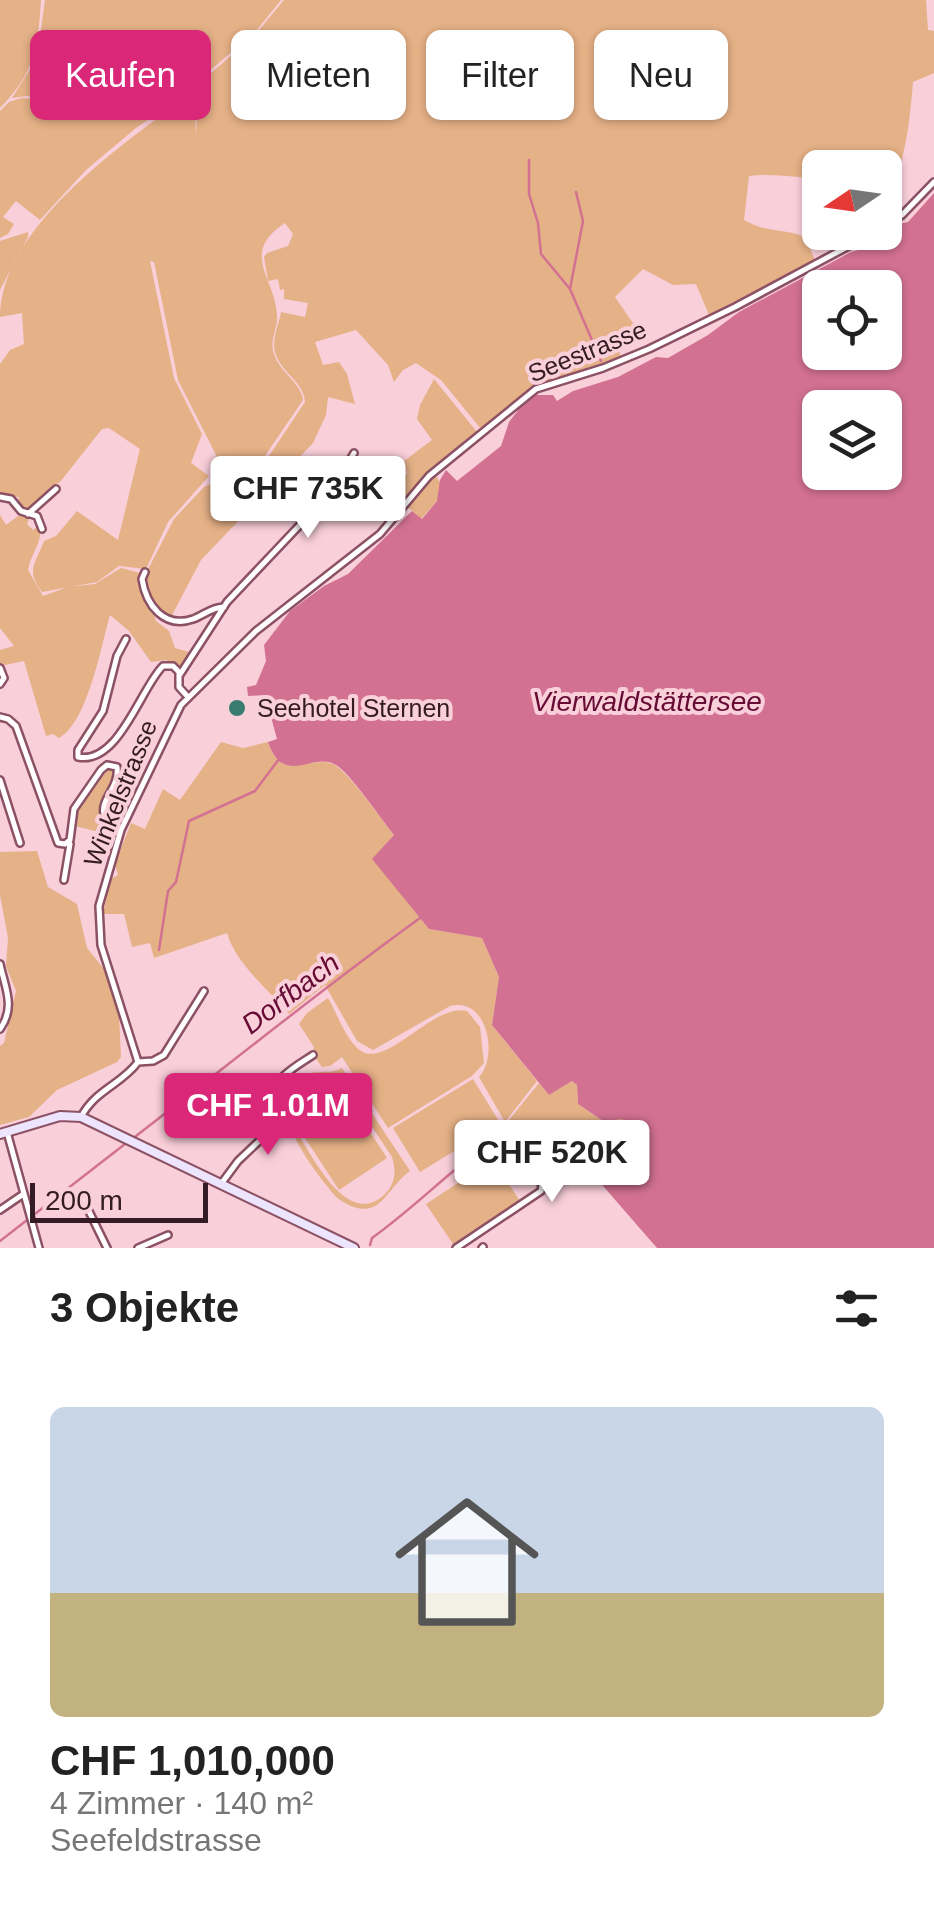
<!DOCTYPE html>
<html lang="de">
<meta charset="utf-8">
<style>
:root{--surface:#fff;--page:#f6f6f6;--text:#222;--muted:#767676;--line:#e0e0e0;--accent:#db2777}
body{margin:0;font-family:Helvetica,sans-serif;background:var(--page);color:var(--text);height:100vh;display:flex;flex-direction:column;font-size:38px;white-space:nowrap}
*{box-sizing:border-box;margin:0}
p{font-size:32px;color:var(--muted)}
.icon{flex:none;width:55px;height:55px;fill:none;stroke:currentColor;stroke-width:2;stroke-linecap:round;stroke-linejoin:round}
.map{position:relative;height:1248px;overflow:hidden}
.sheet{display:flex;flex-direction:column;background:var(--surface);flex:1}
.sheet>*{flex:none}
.hud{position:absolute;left:30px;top:30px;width:875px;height:90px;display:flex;gap:20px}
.needle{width:65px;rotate:257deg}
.fabs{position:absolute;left:802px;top:150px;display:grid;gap:20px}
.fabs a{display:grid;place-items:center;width:100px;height:100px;border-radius:15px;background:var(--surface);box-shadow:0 2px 8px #0004;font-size:50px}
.scale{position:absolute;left:30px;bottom:25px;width:178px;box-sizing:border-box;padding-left:10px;border:5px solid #351c24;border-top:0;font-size:28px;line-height:35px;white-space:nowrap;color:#351c24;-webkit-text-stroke:8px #f9cfda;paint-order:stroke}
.price{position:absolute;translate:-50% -85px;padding:0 22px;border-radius:10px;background:#fff;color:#222;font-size:32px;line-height:65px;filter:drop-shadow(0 2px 5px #0008)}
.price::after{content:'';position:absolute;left:50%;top:60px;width:30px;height:22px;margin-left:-15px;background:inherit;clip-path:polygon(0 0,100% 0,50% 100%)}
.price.active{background:var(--accent);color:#fff}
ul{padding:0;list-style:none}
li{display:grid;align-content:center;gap:20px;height:530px;padding:0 50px}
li+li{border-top:2px solid var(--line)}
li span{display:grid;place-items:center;height:310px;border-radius:15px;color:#555}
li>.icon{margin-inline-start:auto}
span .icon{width:180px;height:180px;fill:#fffc;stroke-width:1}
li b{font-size:42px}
h2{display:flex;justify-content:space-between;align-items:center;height:120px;padding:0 50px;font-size:42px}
.chip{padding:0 35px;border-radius:15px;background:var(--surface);box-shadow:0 2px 8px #0004;font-size:35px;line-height:90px}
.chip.active{background:var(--accent);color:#fff}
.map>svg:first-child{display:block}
.green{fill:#e5b187;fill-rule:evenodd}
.water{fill:#d37192;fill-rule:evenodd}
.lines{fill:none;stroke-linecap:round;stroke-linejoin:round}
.stream{stroke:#d37192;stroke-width:2.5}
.street-casing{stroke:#8c5164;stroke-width:10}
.secondary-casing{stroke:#8c5164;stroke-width:12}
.street{stroke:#fff;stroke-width:5}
.secondary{stroke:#ede5fd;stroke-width:8}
.poi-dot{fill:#387c70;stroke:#f9cfda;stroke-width:4}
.labels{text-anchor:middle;stroke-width:8;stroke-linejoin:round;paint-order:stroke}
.street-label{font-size:25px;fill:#351c24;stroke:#f9cfda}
.poi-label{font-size:25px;fill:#351c24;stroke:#f9cfda;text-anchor:start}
.water-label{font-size:28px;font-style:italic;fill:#660b34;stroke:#f9cfda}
</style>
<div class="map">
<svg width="934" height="1248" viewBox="0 0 934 1248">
<rect width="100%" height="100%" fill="#f9cfda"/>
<!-- green -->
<path class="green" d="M0,0H41C38,48 35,72 0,108Z
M45,0H281L256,31L184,93L134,106L27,96L12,98L37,58Z
M284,0H926L928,30L934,31V73L913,82C910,120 905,169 885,201V168H820V179C796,177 772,173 749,176L744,220C766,233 783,228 805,237L815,260L709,315L696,284L673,285L643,269L615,297L635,326L620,343V358L535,387L481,429L441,380L416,363L403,370L394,382L388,365L356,330L315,342L323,365L339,362L347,374L355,404L328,397L326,415L313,443L201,560L170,619C153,611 148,596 143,579L174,519L204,487L211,484L218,487L217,500L222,507L256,497L246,481L265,462L305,402C304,379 275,371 274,345C274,334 279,323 281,312L305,317L308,303L284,299V289L280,290L278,279L268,281L264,257L267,253L288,246L293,234L285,223C239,253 275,277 277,315C278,329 269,340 274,354C280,373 301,382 303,400L254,472L238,482L214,481L211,479L216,455L178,380L154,262L150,261L174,378L202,434L191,463L209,476L168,522L146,569L119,566L97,582L42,592C25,570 36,563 44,541L56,536L77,511L118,540L140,449L109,428L102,429L60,482C45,488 39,507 24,511L18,503L19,497L0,495V364L10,350L24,344L22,313L0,317C0,228 123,144 186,97L195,108L196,137L197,109L189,92L254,36Z
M181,97L136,128L86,170L40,220L16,201L3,217L14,224L8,234L0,238V111L9,102L22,98L137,109Z
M28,232V237L0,290V241Z
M434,379L477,432L427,474L402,503L384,483L392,484L407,474L404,461L432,440L417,419L420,405Z
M435,475L442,485L437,501L421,519L408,507Z
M22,513L29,519L27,524L33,530L40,524C43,544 31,552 28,570L43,596L68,587L95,584L121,568L144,574L141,580L156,621L169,631L175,648L189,652L182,667L166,660L151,662L129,631L110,615C101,646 88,722 59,738L53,734L46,736L24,661L0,666V650L14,646L0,628V515L6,525Z
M221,742L243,748L268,742C283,785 308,754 333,764C346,769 383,821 394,835L373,859L429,929L482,938L499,977L492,1025L537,1081L505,1122L479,1077C499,1056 487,996 450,1006L373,1050L357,1041L325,985L289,1014C268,989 236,964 227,933L154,958L150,943L132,947L124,914H103L110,879L118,875L115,864L131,823L145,829L163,789L180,800Z
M105,769H113L115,775C99,804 94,807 115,836L75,826L77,810Z
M37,851L48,887L77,904L87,948L104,969L119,1014L121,1057L117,1062L57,1090L29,1117L0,1125V1046L4,1043L16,991L6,966L8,938L0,895V852Z
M328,998C337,1013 346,1041 361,1051C388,1068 433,1003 467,1011L480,1027L484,1063L472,1076L388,1128L342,1057L330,1066L322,1067L312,1053L314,1047L299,1024L307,1013Z
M342,1068L410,1171C385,1188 380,1229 336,1197C316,1173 262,1107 297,1079C312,1067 329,1076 342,1068ZM319,1075L333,1077L344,1084L392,1157C396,1170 396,1183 385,1194C346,1232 309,1149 292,1124L290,1115L339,1190L387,1158L338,1083L289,1114C287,1093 298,1079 319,1075Z
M473,1079L500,1123L420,1172L393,1128Z
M572,1081L577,1085L578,1104L603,1121L623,1118L624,1122L591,1136L599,1144L598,1151L567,1169L570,1175L551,1188L548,1183L545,1184L505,1125L539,1083L549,1095Z
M493,1160L520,1201L453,1244L426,1204Z"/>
<!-- water -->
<path class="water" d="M934,193V1248H657L590,1171V1164L597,1159L599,1145L592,1142L591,1136L624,1122L623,1119L603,1121L578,1104L577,1085L572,1081L549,1095L492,1025L499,977L482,938L429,929L372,859L394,835C382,820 349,772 336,765C312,751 284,788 268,742L277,739L265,695L248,696L247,687L256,685L266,661L264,645L290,611L324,586L348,574L412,511L422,519L437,501L440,480L446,470L457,481L501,446L509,422L526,400L535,395H553L557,401L573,391L618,377L656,357L668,358L708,335L739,312L851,252L869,247L876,250L897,230L894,225L908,222ZM820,288H885V352H820ZM820,408H885V472H820Z"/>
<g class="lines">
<!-- stream -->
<path class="stream" d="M529,160V194L538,223L541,254L570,289L601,361
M570,289L583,221L576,192
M159,950L168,891L176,882L189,821L255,791L279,759
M136,1136C231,1063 323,988 420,918
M0,1241L125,1144
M370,1245L372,1238C400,1218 425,1195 451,1173C468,1159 479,1162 489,1136"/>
<!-- street casing -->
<g class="street-casing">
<path id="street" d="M885,226L902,215L934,182
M0,497L11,499L21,511L37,516L42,529
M28,514L56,489
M145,572L142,579C146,605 164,629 193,619C204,615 212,607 224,607
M126,639L117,656L103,711L78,750V757C119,765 141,687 163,666H173L179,672V687L188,697
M0,668L4,678L0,684
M179,676L227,602L332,491L354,453
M0,717L8,719L16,726L58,843L65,844L70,840L74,809L101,770L107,765L117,767C121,794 82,809 121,830
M0,780L20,843
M64,880L70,844
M0,964C5,988 16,1007 0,1029
M138,1062L101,945L99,906L121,830L181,705L256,631L380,534L429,476L536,389L603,368L649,349L735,307L875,232
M138,1062L153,1061L164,1055L204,991
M81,1117C96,1089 121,1085 138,1062
M7,1132L39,1248
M221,1184L238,1161L275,1126C276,1117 271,1111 271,1103C272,1078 295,1067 313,1055
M81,1195L107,1248
M0,1210L22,1195
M138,1248L168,1235
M456,1248L541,1191L542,1185L502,1125
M482,1248L483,1247"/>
</g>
<!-- secondary casing -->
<g class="secondary-casing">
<path id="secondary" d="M0,1134L60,1116L81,1117L354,1248"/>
</g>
<!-- street -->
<use href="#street" class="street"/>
<!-- secondary -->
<use href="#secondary" class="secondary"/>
</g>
<!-- markers -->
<circle class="poi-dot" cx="237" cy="708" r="10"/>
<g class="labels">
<!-- street labels -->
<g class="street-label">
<text transform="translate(587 351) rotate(-22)" y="9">Seestrasse</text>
<text transform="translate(120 793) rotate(-68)" y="9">Winkelstrasse</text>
</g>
<!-- poi labels -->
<g class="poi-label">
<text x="257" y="717">Seehotel Sternen</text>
</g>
<!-- water labels -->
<g class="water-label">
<text x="647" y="711">Vierwaldstättersee</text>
<text transform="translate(290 993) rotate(-37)" y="10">Dorfbach</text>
</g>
</g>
</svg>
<div class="fabs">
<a><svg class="needle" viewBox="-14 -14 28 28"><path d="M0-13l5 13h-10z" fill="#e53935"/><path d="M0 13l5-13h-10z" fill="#767676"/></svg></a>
<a><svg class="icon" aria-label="locate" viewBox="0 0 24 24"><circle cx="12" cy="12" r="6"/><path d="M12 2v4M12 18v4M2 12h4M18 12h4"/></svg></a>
<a><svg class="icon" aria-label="layers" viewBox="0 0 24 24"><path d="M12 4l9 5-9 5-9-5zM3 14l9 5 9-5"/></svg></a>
</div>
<div class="scale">200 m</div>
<b class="price" style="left:308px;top:541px">CHF 735K</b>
<b class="price active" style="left:268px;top:1158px">CHF 1.01M</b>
<b class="price" style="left:552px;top:1205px">CHF 520K</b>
<div class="hud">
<a class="chip active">Kaufen</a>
<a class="chip">Mieten</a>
<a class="chip">Filter</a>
<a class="chip">Neu</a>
</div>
</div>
<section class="sheet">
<h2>3 Objekte<svg class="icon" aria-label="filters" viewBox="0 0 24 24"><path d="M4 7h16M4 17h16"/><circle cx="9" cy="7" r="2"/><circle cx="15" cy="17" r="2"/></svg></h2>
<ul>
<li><span style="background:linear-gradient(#c9d6e8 60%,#c2b280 0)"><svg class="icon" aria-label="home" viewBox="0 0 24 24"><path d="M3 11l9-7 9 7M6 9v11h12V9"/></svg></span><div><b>CHF 1,010,000</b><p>4 Zimmer · 140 m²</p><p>Seefeldstrasse</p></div></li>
</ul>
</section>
